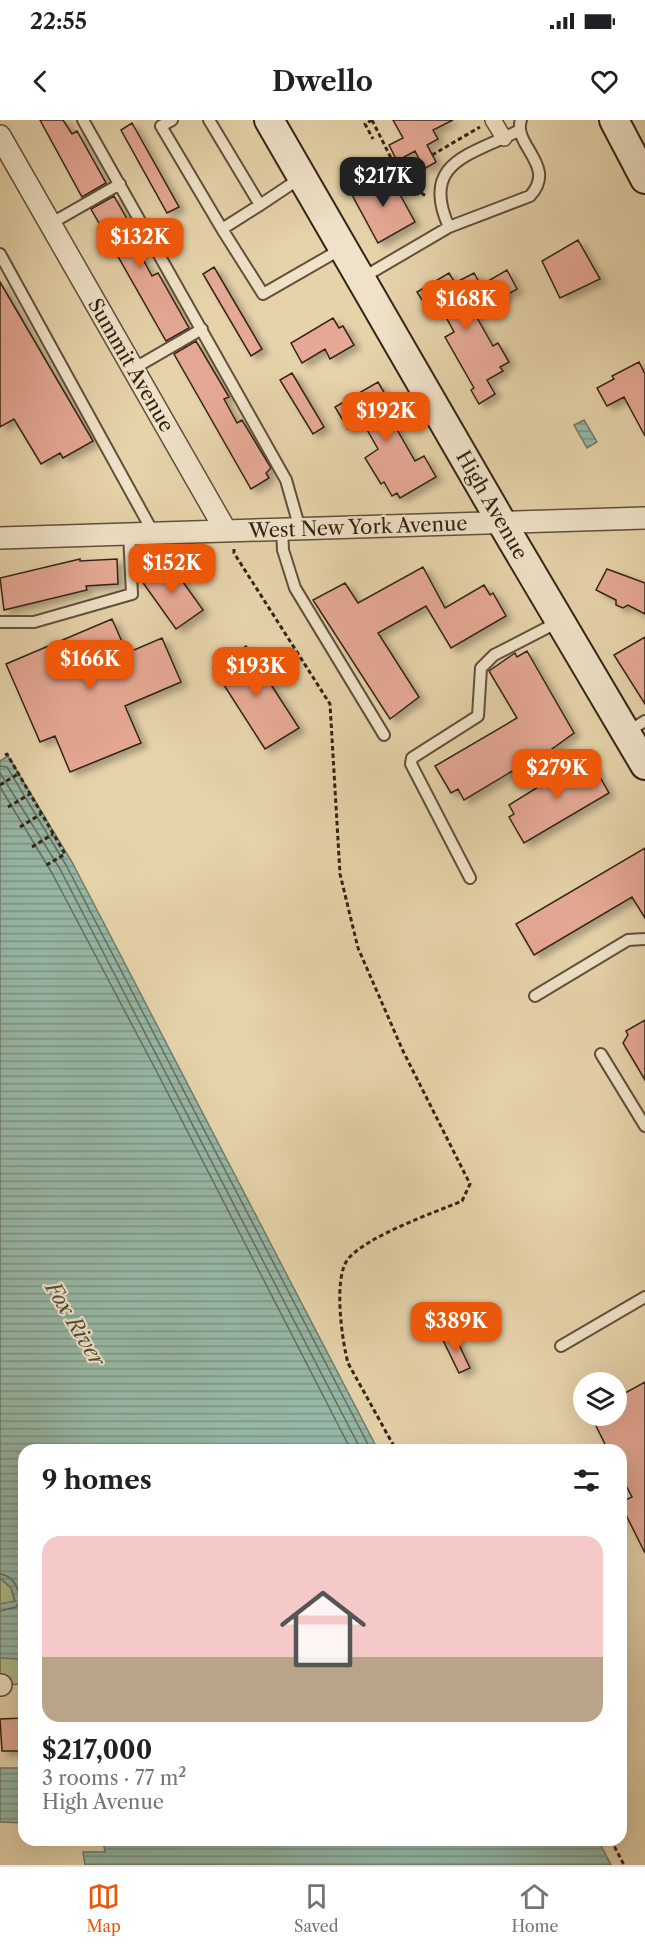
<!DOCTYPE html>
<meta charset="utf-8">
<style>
:root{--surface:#fff;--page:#f2f2f2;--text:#202124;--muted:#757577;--line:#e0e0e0;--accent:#ea580c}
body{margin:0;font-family:"Libre Caslon Text",serif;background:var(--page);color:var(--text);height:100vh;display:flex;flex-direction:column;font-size:22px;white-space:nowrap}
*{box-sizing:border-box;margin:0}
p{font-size:20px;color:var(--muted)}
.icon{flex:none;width:33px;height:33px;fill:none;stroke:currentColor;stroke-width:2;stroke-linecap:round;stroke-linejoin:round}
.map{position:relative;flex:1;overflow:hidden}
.side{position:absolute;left:18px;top:1324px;width:609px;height:402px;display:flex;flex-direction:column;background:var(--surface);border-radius:18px;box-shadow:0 6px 24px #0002}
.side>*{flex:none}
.tools{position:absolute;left:573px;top:1252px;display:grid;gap:12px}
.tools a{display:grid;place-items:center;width:54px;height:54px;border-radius:50%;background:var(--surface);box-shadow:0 6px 24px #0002;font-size:30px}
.price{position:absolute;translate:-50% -51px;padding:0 14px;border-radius:12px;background:var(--accent);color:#fff;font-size:20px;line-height:39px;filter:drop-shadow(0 2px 3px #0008)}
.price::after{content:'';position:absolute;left:50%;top:36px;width:18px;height:14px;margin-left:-9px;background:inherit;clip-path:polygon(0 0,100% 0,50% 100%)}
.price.selected{background:#222;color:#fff}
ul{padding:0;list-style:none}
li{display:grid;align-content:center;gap:12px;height:318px;padding:0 24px}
li span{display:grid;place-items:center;height:186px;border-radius:18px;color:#555}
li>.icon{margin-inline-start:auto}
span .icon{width:108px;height:108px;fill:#fffc;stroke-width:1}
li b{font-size:26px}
h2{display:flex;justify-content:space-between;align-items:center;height:72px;padding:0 24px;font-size:26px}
.status{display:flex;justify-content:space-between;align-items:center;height:42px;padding:0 30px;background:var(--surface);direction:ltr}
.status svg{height:16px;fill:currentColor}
header{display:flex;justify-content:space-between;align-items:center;height:78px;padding:0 24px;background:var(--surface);font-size:27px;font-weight:700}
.menu{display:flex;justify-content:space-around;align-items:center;height:84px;border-top:2px solid var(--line);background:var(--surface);font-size:16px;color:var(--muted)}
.menu a{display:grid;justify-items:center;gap:3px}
.menu .selected{color:var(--accent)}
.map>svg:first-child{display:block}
.green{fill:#b2bd8b;stroke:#747050;stroke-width:1.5}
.water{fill:url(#water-rules);stroke:#707d6c;stroke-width:1.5}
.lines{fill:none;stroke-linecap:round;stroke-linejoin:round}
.shore{stroke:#666e5d;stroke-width:1.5}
.building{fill:#e5a894;stroke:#352414;stroke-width:1.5;filter:url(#shadow)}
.service-casing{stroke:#61503a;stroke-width:14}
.pedestrian-casing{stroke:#61503a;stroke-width:18}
.minor-casing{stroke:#61503a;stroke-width:24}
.secondary-casing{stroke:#352414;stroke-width:32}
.path{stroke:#352414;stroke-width:3;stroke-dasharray:4.5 3;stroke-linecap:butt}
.service{stroke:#efe2c8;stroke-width:10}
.pedestrian{stroke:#efe2c8;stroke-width:15}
.minor{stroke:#efe2c8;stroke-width:21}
.secondary{stroke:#efe2c8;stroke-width:28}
.labels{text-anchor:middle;stroke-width:4.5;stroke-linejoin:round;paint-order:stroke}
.street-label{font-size:20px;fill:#352414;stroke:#efe2c8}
.water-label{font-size:21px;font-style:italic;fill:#4e4938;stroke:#efe2c8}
</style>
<div class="status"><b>22:55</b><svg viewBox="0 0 49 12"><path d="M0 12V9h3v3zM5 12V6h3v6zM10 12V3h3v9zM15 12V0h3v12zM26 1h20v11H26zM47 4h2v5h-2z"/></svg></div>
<header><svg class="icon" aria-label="back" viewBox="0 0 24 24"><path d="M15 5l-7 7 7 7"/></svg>Dwello<svg class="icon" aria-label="heart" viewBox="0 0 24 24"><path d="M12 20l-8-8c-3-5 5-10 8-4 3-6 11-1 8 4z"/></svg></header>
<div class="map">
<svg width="645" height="1745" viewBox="0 0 645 1745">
<defs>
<pattern id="water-rules" width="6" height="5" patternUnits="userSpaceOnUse" patternTransform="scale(1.5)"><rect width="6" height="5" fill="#97b8a6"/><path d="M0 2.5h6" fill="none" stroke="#7c9586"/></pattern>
<filter id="shadow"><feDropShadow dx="6" dy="4" stdDeviation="3" flood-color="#0004"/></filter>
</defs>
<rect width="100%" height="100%" fill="#e6d3aa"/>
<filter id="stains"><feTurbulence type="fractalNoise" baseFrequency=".00333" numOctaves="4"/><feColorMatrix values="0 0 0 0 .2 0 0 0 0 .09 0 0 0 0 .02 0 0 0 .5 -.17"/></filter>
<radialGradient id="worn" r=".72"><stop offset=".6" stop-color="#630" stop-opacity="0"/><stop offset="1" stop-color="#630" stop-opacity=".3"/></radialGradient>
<!-- green -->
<path class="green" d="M0,1458L11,1468L15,1482L0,1484Z
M0,1538L24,1539V1564L0,1565Z"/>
<!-- water -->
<path class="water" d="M584,300L597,322L587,328L574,305Z
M8,636L72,742L378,1330H24V1539L0,1538V1484L15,1481L11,1468L0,1458V641Z
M0,1648H24V1703L0,1702Z
M103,1721L598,1720L611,1745H85L83,1732H105Z"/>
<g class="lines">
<!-- shore -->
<path class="shore" d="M0,646L7,647L66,745L371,1330
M0,653L60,749L361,1330
M0,667L52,753L159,956L351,1330
M0,1454C14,1456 18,1468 21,1480L16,1487L0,1491"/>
</g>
<!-- building -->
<path class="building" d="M40,0H63L72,14L77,11L106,63L82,77Z
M393,0H453L433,10L438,19L427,25L436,42L424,49L415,31L397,41L389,25L403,18Z
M132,3L179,87L167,93L121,10Z
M388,53L415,102L378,123L351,73Z
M114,76L144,129L139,132L152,156L158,153L189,208L166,221L91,89Z
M578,120L600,159L560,178L542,141Z
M214,147L262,229L251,236L203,154Z
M507,150L517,169L498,180L488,161Z
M449,153L455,163L474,153L484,171L467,180L493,226L498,223L509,242L500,247L503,251L487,260L495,274L479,284L471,270L474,268L445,217L454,212L441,188L431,194L417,172Z
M0,162L93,321L63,338L60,333L41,344L14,299L0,307Z
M333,198L339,208L343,206L354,225L330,239L325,229L302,243L291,223Z
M196,221L229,277L224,279L237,303L242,300L271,348L266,353L269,358L251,369L174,234Z
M639,242L645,254V316L624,277L607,286L597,268L614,259L612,256Z
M292,253L324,307L313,314L280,260Z
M378,262L389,281L383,285L415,341L424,336L436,357L400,378L397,373L392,376L384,362L381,364L365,338L378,329L362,301L348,309L335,287Z
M80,439V441L117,439L118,464L86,466L87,470L4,490L0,458Z
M168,441L203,490L176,509L141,460Z
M423,447L445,488L484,465L490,475L493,473L506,496L451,528L426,486L378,513L419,577L390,599L313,480L345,463L358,483Z
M607,449L645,463V494L628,485L623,488L616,485V480L596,470Z
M112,499L127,533L162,518L181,562L125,586L141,623L70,652L55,616L40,622L6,544Z
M645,517V584L614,535Z
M246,526L299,608L265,629L213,548Z
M527,531L574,613L531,644L529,641L464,680L458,669L451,673L435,646L517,598L489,551L515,533L517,537Z
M583,639L589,648L593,645L609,673L524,723L509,697L514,694L509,685Z
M645,728V798L632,777L534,835L516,804Z
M645,900V960L623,923L628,915L626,911Z
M453,1212L470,1248L459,1253L442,1218Z
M645,1262V1433L621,1385V1382L632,1377L621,1356V1330H608L591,1296H616V1278Z
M24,1598V1631H2L0,1599Z"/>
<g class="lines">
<!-- service casing -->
<g class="service-casing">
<path id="service" d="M83,0L286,360L300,409
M172,0L161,6L222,109L260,85L209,0
M260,85L302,57
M50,104L120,64
M449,107C419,41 472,35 520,10
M222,109L263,174L343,128
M0,134L154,414
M362,158L449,107L530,76C558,46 512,25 521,0
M133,249L202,209
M282,409L283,430L295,468L384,615
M0,502H34L132,474L129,414
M627,612L645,601
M470,758L411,644L412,638L478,596L481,548L494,535L560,501
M535,876L628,820L645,819
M601,934L645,1006
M561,1226L645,1177"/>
</g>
<!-- pedestrian casing -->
<g class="pedestrian-casing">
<path id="pedestrian" d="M493,0L504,18"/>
</g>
<!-- minor casing -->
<g class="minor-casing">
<path id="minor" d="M0,16L226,411
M0,418L645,398
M0,1565H1"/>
</g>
<!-- secondary casing -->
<g class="secondary-casing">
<path id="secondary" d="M269,0L502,403L645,645
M614,0L645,59"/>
</g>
<!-- path -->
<path class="path" d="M372,0L401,58L427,77
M372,0L365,4L373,19
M432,35L480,7
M399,53L420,42
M234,429V433L330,584L340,754L358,828L403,931L470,1064L462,1081C433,1093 367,1116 348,1139C333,1158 342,1221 348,1243L396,1330
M5,635L7,634L65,734L45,746
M0,665L18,654
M8,687L30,674
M20,707L41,694
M32,727L53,714
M611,1720L624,1745"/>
<!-- service -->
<use href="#service" class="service"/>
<!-- pedestrian -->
<use href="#pedestrian" class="pedestrian"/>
<!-- minor -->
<use href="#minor" class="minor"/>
<!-- secondary -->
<use href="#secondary" class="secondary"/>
</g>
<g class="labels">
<!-- street labels -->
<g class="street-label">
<text transform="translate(131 245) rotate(60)" y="7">Summit Avenue</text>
<text transform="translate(492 385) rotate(60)" y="7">High Avenue</text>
<text transform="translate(358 407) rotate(-2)" y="7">West New York Avenue</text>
</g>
<!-- water labels -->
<g class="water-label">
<text transform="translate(75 1204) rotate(59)" y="7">Fox River</text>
</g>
</g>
<rect width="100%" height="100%" filter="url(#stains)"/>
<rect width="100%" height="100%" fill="url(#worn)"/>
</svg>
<div class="tools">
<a><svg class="icon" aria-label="layers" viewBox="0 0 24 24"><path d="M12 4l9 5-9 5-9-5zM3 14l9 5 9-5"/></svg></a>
</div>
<b class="price selected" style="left:383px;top:88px">$217K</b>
<b class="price" style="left:140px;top:149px">$132K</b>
<b class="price" style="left:466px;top:211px">$168K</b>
<b class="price" style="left:386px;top:323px">$192K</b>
<b class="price" style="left:172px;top:475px">$152K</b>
<b class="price" style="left:90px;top:571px">$166K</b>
<b class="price" style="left:256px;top:578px">$193K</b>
<b class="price" style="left:557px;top:680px">$279K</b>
<b class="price" style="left:456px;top:1233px">$389K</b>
<section class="side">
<h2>9 homes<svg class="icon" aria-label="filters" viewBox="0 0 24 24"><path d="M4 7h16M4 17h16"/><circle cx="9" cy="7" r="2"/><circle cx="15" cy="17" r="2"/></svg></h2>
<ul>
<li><span style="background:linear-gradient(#f6c9c9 65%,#b9a48a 0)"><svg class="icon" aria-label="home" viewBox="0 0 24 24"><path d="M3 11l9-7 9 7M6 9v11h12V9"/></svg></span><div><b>$217,000</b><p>3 rooms · 77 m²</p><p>High Avenue</p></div></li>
</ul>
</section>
</div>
<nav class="menu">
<a class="selected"><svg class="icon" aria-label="map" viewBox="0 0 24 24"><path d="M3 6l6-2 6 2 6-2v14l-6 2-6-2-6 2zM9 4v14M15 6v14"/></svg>Map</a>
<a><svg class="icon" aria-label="saved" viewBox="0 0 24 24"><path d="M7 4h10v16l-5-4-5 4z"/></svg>Saved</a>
<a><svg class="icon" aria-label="home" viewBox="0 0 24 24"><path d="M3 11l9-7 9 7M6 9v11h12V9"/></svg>Home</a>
</nav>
